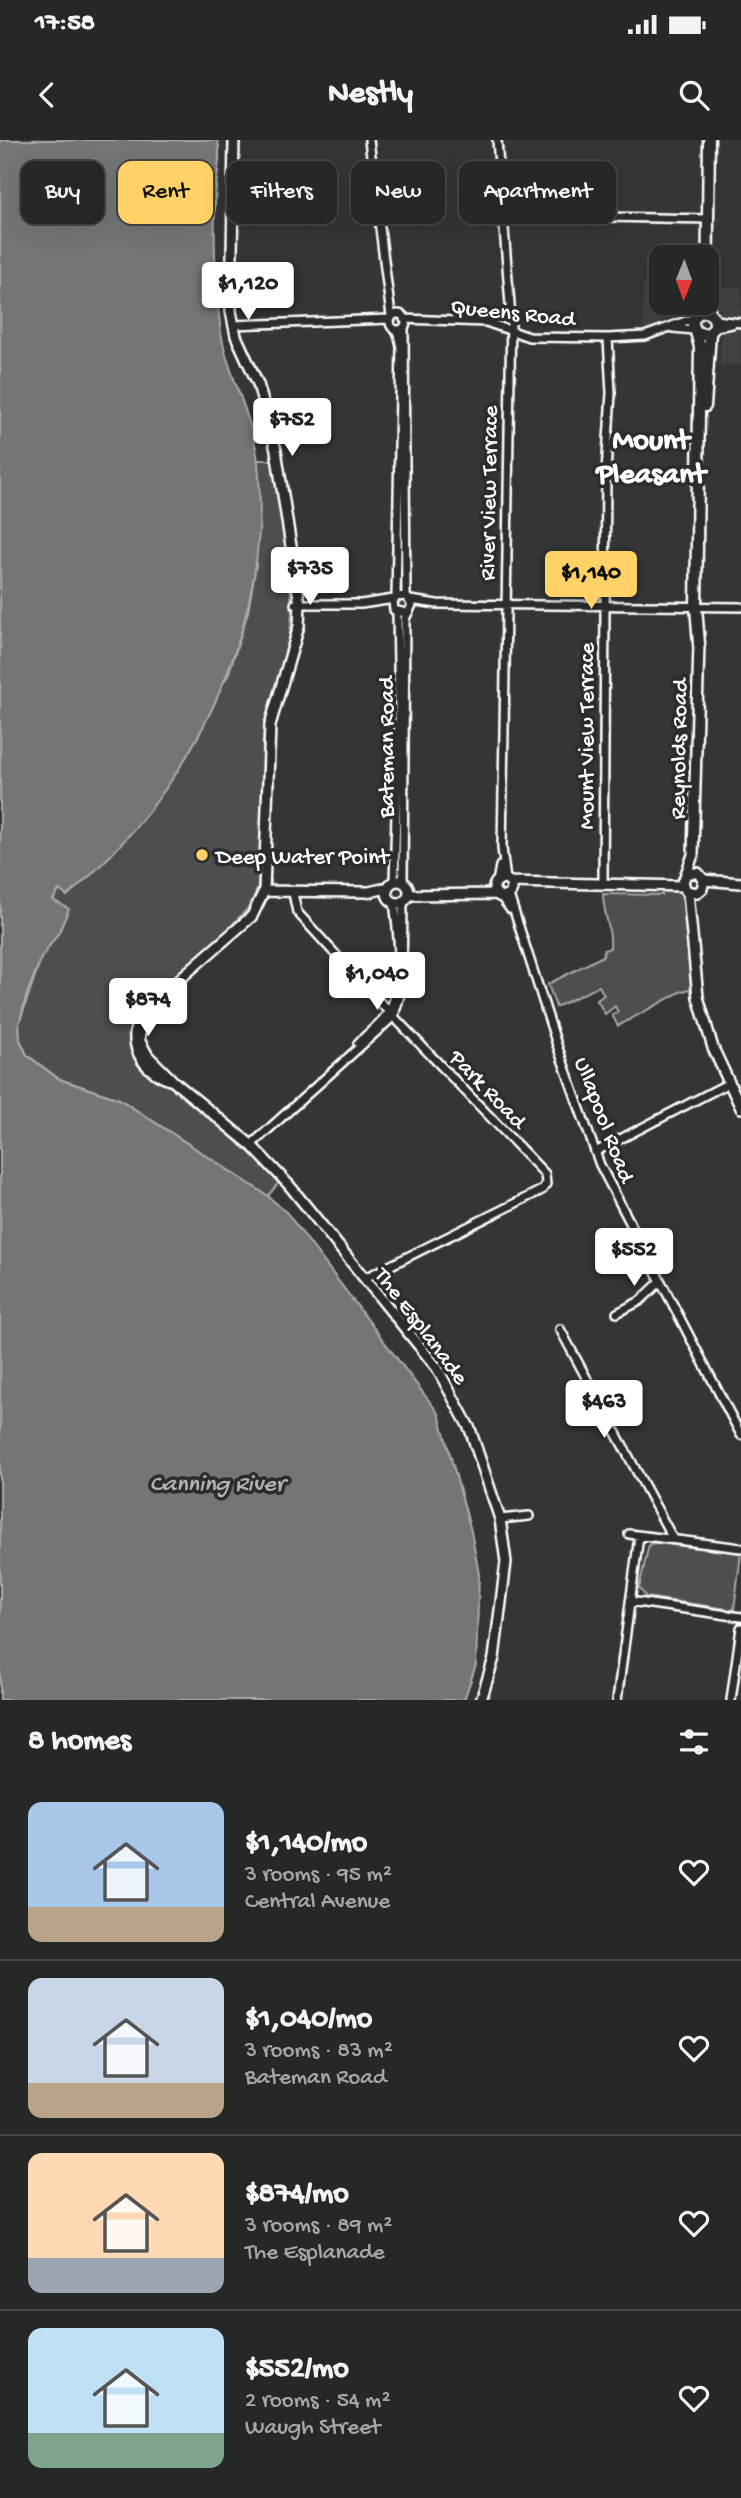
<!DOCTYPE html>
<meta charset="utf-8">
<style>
:root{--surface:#262828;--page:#2e3030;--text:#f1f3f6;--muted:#a4a6a8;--line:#424445;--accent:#ffd166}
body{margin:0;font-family:"Gochi Hand",sans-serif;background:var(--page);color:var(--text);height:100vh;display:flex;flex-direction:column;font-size:26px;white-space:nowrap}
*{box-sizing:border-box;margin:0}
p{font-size:23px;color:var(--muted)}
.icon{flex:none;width:38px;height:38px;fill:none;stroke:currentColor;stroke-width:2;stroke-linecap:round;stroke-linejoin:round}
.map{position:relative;height:1560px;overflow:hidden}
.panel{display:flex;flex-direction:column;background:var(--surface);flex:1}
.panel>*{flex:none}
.guide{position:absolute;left:21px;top:21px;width:700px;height:63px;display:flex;gap:14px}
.needle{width:46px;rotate:181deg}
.buttons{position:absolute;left:649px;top:105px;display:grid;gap:14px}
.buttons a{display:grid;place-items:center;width:70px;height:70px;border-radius:14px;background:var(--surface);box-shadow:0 7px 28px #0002,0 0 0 2px var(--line);font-size:35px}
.price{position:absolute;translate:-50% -60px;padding:0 16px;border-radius:7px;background:#fff;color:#222;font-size:23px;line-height:46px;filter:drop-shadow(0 2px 4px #0008)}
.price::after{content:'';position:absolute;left:50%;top:42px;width:21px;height:16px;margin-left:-10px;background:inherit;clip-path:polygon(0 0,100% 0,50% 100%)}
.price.on{background:var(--accent);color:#111}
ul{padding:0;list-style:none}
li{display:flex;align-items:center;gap:21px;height:175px;padding:0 28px}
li+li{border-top:2px solid var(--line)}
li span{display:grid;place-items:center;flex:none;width:196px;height:140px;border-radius:14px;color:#555}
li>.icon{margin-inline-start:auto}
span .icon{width:84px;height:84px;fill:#fffc;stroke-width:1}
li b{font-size:30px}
h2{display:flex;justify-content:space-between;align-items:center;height:84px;padding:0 28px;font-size:30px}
.pill{padding:0 24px;border-radius:14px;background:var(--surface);box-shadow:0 7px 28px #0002,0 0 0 2px var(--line);font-size:24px;line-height:63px}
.pill.on{background:var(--accent);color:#111}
.status{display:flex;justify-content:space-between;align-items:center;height:49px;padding:0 35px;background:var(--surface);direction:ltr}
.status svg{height:19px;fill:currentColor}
header{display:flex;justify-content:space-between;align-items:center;height:91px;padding:0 28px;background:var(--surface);font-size:32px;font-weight:800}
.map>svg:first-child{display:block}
.built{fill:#404243}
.green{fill:#4c4f50;stroke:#a6a7a8;stroke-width:2}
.water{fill:#737576;stroke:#abacad;stroke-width:2}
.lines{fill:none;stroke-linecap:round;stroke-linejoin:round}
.minor-casing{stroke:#fff;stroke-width:12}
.tertiary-casing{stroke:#fff;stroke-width:14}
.secondary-casing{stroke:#fff;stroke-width:15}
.minor{stroke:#2a2d2e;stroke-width:7}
.tertiary{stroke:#2a2d2e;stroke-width:9}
.secondary{stroke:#2a2d2e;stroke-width:10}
.poi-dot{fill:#ffd166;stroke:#2a2d2e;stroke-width:2.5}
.labels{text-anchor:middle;stroke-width:7;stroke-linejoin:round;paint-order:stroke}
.street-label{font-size:23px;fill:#fff;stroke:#2a2d2e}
.poi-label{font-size:23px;fill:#fff;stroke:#2a2d2e;text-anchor:start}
.water-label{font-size:24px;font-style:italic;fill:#b2b3b4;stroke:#2a2d2e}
.district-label{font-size:30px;font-weight:bold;fill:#fff;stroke:#2a2d2e}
</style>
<div class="status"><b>17:58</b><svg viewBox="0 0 49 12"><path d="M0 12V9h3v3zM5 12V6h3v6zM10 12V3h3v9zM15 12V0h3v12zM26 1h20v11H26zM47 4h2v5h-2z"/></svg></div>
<header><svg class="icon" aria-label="back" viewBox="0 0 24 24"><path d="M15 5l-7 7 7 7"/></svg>Nestly<svg class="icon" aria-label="search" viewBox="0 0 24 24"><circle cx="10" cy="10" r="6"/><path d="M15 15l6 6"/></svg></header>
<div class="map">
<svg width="741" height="1560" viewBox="0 0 741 1560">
<rect width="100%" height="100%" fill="#333536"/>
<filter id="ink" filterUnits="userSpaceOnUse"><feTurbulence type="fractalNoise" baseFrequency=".0143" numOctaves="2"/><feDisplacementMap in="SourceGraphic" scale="14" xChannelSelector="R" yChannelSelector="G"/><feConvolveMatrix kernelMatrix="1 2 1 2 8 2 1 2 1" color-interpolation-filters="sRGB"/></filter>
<g filter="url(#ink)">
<!-- built -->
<path class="built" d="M643,144L661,145L662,163H707V147H741V225L720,226L721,172L718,168H685L643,192Z"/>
<!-- green -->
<path class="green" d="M258,320H274L289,423L292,475L288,510L263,596L262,716L258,748L249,767L223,795L146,863L135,901L147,924L281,1040L268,1056L119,959L59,939L27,915L20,900L19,884L41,818L59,792L67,769L53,760L56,755L228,536L248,472L256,425Z
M662,743L683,746L696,847L680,852L618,886L612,875L618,872L615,866L605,874L597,860L604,855L599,846L556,867L548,844L603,816L604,810L610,808C612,789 603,773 603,754L662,755Z
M657,1403L741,1413L734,1470L646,1457L639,1448L649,1404Z"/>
<!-- water -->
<path class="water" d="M0,0H218C222,21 215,41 215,63C214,104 215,144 220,185C225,230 253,275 258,322C273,487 193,651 67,756L59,750L53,760L69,769L59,792L41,818L27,854L19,884L20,900L27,915L59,939L119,959L268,1056L287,1073L439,1274L471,1391L479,1434L476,1525L464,1560H0Z"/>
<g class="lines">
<!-- minor casing -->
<g class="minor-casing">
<path id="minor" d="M369,0L391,176
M497,0L511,177L502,708L506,740
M502,75L708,79
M390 182a8 8 0 1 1 16 0a8 8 0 1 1-16 0Z
M404,179L486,182L529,197L608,198L645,196L694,178
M715,180L741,183
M233,185L389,179
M715,187L732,184
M673,188L694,190
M404,189L406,456
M396,457L401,207L397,190
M410,460L437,464L741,467
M295,464H361L394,459
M394,742L399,574L397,473
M403,742L405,479L412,465L406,456L396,457L393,462L394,470L406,473
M497,742L500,726
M603,743L606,332L611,253L608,198
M293,753L297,772L369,851L545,1034L546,1044L542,1050L365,1138
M509,755L558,908L600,1025L741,1295
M501,757L510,769
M358,903C368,893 382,883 389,871C405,842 398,794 394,762
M251,1005L394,876L402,848L403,762
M595,1012L727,944
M617,1173L640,1161L660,1142
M560,1189L672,1397
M500,1379L529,1376
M629,1394L741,1408
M630,1461L741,1477
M617,1560L639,1396
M731,1560L741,1488"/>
</g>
<!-- tertiary casing -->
<g class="tertiary-casing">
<path id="tertiary" d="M689,733H698L704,740L702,749L697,753L686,751L683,742L693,715L699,504
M494 748a9 9 0 1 1 18 0a9 9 0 1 1-18 0Z
M704,740L741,743
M387 752a11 11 0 1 1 22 0a11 11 0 1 1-22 0Z
M509,742L683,746
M264,751L369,752L387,748
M688,753L698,857L713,908L741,968
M409,755L497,754
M166,854L141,888L139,900L148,916L173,941L251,1005L289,1045L437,1228L470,1289L500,1379L506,1422L494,1518L481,1560
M173,941C140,932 124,900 143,871L252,776L264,751L270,585L299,486L300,464L276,310L258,244L236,196L231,171L234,0"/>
</g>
<!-- secondary casing -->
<g class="secondary-casing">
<path id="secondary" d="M709,0L707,158L710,174
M693 183a11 11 0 1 1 22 0a11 11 0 1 1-22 0Z
M696,192L700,207L696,467L699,504
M705,266L710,193"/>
</g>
<!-- minor -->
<use href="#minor" class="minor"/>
<!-- tertiary -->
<use href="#tertiary" class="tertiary"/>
<!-- secondary -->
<use href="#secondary" class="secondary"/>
</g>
</g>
<!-- markers -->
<circle class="poi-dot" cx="202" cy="715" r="7"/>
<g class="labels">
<!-- street labels -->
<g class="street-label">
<text transform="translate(513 171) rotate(6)" y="8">Queens Road</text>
<text transform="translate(487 353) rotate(-89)" y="8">River View Terrace</text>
<text transform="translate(585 596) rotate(-90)" y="8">Mount View Terrace</text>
<text transform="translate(385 607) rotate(-90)" y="8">Bateman Road</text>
<text transform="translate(677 609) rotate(-89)" y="8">Reynolds Road</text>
<text transform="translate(489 948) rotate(46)" y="8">Park Road</text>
<text transform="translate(606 979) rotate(69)" y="8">Ullapool Road</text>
<text transform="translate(423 1185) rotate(53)" y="8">The Esplanade</text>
</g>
<!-- poi labels -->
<g class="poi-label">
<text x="216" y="723">Deep Water Point</text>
</g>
<!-- water labels -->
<g class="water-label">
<text x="217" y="1350">Canning River</text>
</g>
<!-- district labels -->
<g class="district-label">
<text x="651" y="308">Mount<tspan x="651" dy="34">Pleasant</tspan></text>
</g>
</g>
</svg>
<div class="buttons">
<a><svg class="needle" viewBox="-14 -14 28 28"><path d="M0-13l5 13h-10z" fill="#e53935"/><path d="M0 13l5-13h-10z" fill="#a4a6a8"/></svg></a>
</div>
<b class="price" style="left:248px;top:182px">$1,120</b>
<b class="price" style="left:292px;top:318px">$752</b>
<b class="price" style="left:310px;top:467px">$735</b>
<b class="price on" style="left:591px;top:471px">$1,140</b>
<b class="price" style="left:377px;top:872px">$1,040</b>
<b class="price" style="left:148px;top:898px">$874</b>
<b class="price" style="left:634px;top:1148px">$552</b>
<b class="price" style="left:604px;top:1300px">$463</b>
<div class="guide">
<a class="pill">Buy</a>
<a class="pill on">Rent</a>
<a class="pill">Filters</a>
<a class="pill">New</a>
<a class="pill">Apartment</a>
</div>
</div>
<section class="panel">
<h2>8 homes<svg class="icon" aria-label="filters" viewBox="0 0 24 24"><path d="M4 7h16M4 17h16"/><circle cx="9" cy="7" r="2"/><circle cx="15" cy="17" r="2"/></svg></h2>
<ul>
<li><span style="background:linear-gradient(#a9c7e8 75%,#b9a48a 0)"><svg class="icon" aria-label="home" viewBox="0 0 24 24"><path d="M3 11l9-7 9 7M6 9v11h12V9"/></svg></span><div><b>$1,140/mo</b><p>3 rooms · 95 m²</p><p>Central Avenue</p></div><svg class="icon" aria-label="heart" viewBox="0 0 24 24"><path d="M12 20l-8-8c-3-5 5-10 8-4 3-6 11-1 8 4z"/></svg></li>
<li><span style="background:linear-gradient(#c9d6e8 75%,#b9a48a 0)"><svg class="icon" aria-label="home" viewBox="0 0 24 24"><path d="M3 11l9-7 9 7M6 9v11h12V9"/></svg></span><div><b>$1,040/mo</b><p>3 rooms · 83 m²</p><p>Bateman Road</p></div><svg class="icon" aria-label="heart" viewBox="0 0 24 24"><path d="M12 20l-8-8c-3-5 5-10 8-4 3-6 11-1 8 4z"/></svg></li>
<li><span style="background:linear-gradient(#ffd9b3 75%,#9aa5b1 0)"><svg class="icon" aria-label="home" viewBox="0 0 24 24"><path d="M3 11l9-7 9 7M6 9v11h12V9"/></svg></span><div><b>$874/mo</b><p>3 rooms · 89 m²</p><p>The Esplanade</p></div><svg class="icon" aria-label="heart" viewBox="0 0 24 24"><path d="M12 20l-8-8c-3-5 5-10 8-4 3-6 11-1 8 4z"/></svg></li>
<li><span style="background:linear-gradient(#bfe0f5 75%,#7fa58c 0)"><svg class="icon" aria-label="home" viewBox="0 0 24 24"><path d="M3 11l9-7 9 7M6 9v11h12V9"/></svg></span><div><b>$552/mo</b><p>2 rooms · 54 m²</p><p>Waugh Street</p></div><svg class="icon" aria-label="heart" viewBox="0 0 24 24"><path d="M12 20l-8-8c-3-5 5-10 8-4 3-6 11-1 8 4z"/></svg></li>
</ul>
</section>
